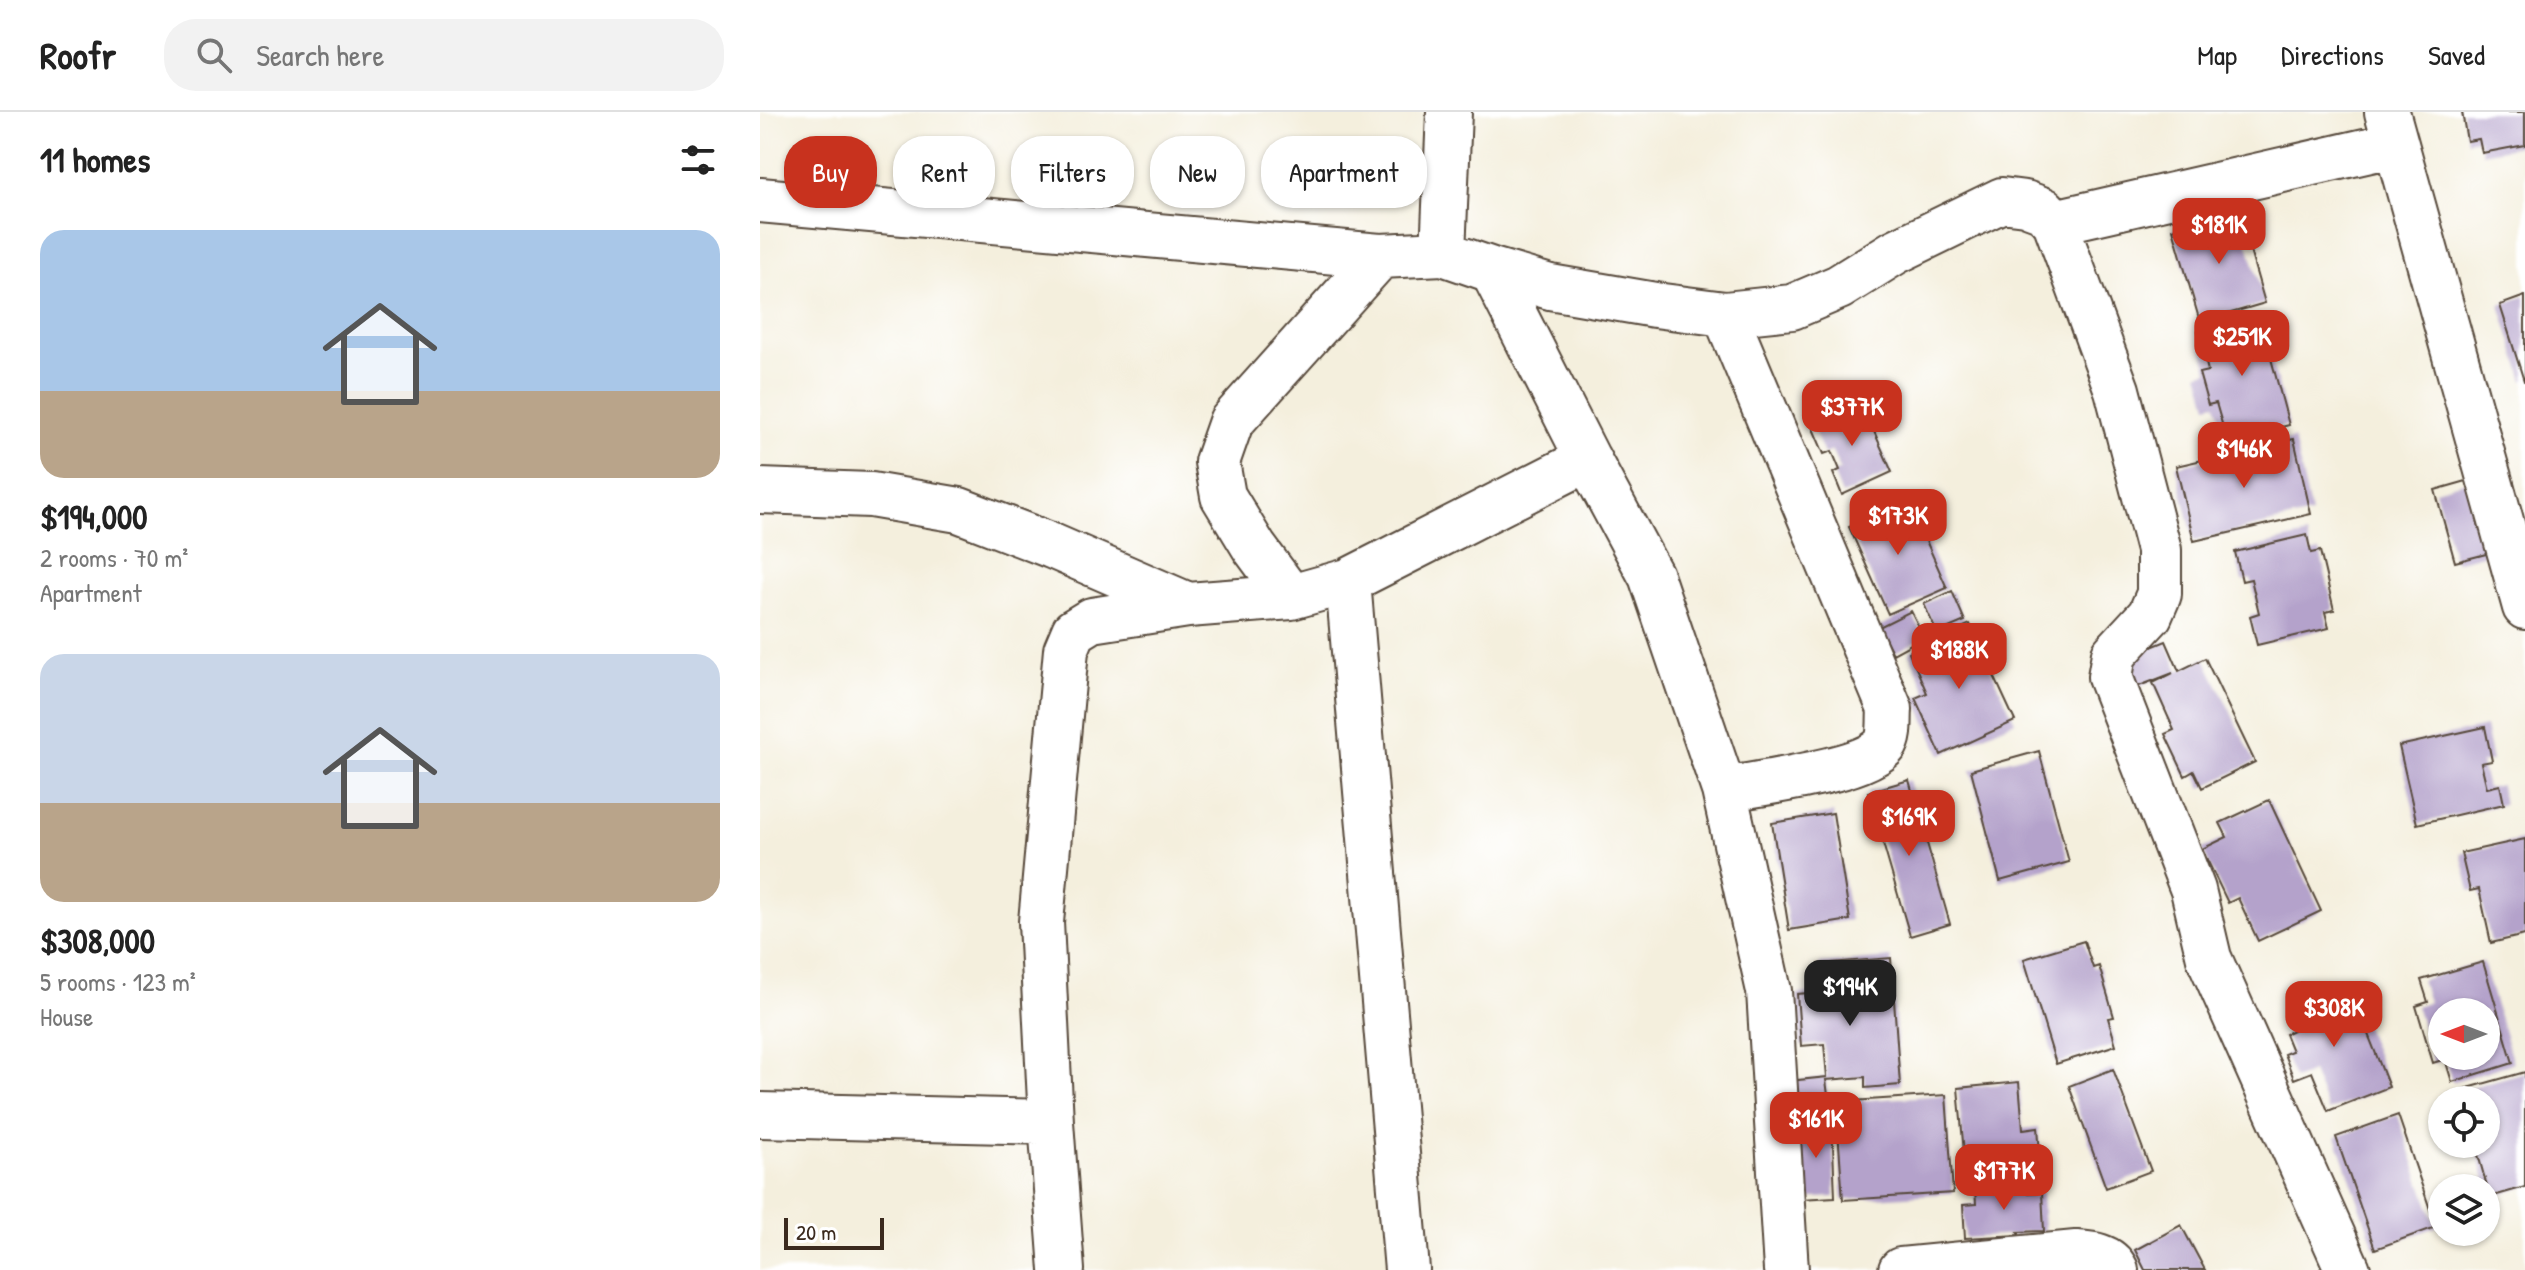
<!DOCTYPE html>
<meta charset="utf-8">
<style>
:root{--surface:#fff;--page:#f2f2f2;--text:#222;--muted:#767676;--line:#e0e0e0;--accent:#c8321e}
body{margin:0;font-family:"Patrick Hand",sans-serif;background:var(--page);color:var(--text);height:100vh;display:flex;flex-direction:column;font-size:30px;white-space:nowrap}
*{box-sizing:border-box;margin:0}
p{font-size:26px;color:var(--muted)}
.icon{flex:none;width:44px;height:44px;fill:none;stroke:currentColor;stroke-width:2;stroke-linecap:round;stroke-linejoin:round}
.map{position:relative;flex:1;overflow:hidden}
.side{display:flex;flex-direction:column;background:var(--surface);width:760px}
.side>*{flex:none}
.top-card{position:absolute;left:24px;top:24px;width:760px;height:72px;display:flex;gap:16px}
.needle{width:52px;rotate:270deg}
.controls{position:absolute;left:1668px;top:886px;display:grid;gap:16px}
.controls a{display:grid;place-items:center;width:72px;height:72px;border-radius:50%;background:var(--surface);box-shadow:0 2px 6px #0004;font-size:40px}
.scale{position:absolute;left:24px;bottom:20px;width:100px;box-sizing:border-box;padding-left:8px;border:4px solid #3b2a1e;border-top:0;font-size:22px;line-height:28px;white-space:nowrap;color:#3b2a1e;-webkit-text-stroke:6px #fff;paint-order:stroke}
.price{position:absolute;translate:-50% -68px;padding:0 18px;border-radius:16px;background:var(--accent);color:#fff;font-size:26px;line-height:52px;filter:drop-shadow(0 2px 4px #0008)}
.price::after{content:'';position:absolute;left:50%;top:48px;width:24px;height:18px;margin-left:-12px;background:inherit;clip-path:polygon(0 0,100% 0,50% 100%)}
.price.active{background:#222;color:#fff}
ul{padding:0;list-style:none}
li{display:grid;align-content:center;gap:16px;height:424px;padding:0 40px}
li span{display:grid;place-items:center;height:248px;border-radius:24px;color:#555}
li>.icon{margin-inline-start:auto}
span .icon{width:144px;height:144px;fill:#fffc;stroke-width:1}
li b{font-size:34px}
h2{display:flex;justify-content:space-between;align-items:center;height:96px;padding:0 40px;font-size:34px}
.pill{padding:0 28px;border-radius:32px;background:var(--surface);box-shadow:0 2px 6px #0004;font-size:28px;line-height:72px}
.pill.active{background:var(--accent);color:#fff}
header{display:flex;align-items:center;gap:48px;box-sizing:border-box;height:112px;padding:0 40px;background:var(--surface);border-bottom:2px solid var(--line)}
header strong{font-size:38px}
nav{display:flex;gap:44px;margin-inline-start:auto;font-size:28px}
.search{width:560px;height:72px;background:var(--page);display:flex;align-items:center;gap:20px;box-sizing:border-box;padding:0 28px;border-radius:32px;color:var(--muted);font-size:30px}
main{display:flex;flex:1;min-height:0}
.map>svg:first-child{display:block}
.building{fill:#b4a2cb;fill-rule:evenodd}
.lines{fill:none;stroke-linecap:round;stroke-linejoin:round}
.minor-casing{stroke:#57483b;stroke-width:48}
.minor{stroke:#fff;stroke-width:44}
</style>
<header>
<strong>Roofr</strong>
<div class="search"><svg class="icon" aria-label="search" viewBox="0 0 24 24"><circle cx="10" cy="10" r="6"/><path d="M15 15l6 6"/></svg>Search here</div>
<nav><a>Map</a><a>Directions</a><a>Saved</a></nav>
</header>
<main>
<section class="side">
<h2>11 homes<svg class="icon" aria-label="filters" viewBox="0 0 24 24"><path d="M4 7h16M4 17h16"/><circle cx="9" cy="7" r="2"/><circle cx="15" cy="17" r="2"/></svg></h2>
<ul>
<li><span style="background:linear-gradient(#a9c7e8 65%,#b9a48a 0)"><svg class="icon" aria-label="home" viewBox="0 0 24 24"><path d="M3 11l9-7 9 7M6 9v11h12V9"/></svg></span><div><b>$194,000</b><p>2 rooms · 70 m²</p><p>Apartment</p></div></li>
<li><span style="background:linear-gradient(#c9d6e8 60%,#b9a48a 0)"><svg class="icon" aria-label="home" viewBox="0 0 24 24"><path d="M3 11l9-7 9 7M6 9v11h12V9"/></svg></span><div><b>$308,000</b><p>5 rooms · 123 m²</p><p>House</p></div></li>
</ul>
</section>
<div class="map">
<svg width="1765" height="1158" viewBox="0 0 1765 1158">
<rect width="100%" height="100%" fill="#fff"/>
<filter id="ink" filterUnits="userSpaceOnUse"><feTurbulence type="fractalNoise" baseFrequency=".0125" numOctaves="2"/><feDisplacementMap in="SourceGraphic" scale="16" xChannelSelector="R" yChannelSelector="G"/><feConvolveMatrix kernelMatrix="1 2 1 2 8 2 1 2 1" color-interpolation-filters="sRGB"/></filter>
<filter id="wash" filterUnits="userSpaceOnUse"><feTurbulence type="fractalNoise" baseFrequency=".006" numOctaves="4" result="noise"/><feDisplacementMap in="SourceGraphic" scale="32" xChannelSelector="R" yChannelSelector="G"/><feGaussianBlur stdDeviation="1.8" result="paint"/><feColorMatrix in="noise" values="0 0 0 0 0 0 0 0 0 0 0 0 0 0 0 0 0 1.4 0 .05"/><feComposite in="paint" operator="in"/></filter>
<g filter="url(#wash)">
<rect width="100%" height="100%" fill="#f4efdd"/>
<g id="blocks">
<!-- building -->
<path class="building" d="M1702,0H1765V33L1722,41L1719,27L1707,29Z
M1478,97L1505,191L1440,210L1413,117Z
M1765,184V269H1764L1740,193Z
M1499,202L1529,313L1467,329L1456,291L1448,293L1439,261L1448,259L1438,219Z
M1101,290L1132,360L1082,383L1073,361L1080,358L1072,339L1064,342L1051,312Z
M1534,327L1551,402L1434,429L1416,354Z
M1710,368L1730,441L1695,450L1675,378Z
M1148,388L1187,476L1128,502L1089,415Z
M1547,423L1551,441L1560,439L1574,498L1565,500L1569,516L1497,533L1490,504L1499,501L1491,467L1482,469L1475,440Z
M1192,479L1205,509L1177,521L1164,492Z
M1151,499L1164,525L1133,542L1119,515Z
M1210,512L1255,609L1181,643L1155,586L1167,581L1149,540Z
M1406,529L1419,559L1445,546L1495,650L1442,676L1434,659L1425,664L1405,622L1414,618L1393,571L1413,561L1374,576L1362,547Z
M1725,615L1732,649L1721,651L1727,676L1740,673L1744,692L1657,712L1639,634Z
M1279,639L1309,750L1240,769L1211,658Z
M1149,668L1190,812L1150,824L1108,680Z
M1509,688L1561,799L1498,829L1478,786L1468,791L1442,737L1467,725L1460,711Z
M1073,701L1090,808L1029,818L1012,711Z
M1765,727V823L1731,831L1719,777L1710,779L1701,741Z
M1324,829L1333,856L1339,854L1354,905L1348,906L1356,933L1296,952L1264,847Z
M1131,846L1140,973L1105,976V965L1066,968L1069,991L1033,995L1029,969L1067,965L1064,932L1041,934L1037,882L1060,880L1059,852Z
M1723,850L1753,951L1692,970L1685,947L1673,951L1656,894L1668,890L1661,868ZM1682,900H1726V944H1682Z
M1589,874L1629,975L1568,999L1552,960L1534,967L1524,942L1532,939L1525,922L1535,917L1528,898Z
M1353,957L1391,1059L1346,1076L1309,974Z
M1765,960V1075L1730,1085L1715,1032H1726V988H1692L1690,981Z
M1259,970L1263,1017L1278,1015L1281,1055L1206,1062L1198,976Z
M1186,983L1193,1081L1083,1088L1076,990Z
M1638,1003L1676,1115L1615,1137L1576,1025Z
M1072,1009L1075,1085L1040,1087L1037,1011Z
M1268,1074V1081L1282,1080L1284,1119L1258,1120L1259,1123L1205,1126L1203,1093L1216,1092L1215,1076Z
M1421,1113L1445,1158H1385L1375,1138Z"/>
</g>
</g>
<g filter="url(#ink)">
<use href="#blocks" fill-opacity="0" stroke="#57483b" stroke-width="2"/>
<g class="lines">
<!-- minor casing -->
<g class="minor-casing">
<path id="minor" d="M1627,0L1765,495
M0,88L620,144L683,141L732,158L828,347L891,464L964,678L1009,879L1026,1158
M1295,110L1636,32
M683,141L689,0
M732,158L790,175L895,193L965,202L1032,195L1079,175L1135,140L1242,88L1265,91L1284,98L1295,110L1357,278L1399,438V482L1390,503L1354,542L1350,565L1433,778L1449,846L1588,1158
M0,379L111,383L199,398L292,434L428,493
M588,469L647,1158
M531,485L494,435L463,384L457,350L471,310L620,144
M964,678C999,671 1105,659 1125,633C1131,625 1129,608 1130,597L965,202
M0,1003L291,1010
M302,1158L291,1010L281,810L306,538L314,519L332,508L428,493L531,485L588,469L828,347
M1141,1158L1316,1141C1331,1142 1349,1143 1356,1158"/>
</g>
<!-- minor -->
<use href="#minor" class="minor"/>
</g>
</g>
</svg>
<div class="controls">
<a><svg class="needle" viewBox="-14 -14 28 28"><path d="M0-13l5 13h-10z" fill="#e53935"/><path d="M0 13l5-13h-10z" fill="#767676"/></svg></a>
<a><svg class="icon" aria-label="locate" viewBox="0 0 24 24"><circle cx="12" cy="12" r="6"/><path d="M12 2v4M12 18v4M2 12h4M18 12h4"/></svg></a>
<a><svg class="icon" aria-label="layers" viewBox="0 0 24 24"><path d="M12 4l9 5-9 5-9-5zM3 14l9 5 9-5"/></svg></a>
</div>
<div class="scale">20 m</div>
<b class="price" style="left:1459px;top:154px">$181K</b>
<b class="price" style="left:1482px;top:266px">$251K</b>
<b class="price" style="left:1092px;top:336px">$377K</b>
<b class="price" style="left:1484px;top:378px">$146K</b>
<b class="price" style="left:1138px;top:445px">$173K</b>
<b class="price" style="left:1199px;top:579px">$188K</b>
<b class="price" style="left:1149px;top:746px">$169K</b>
<b class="price active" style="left:1090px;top:916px">$194K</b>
<b class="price" style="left:1574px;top:937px">$308K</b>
<b class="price" style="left:1056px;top:1048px">$161K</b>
<b class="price" style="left:1244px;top:1100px">$177K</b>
<div class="top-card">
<a class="pill active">Buy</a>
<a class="pill">Rent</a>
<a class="pill">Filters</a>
<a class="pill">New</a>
<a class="pill">Apartment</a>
</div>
</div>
</main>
